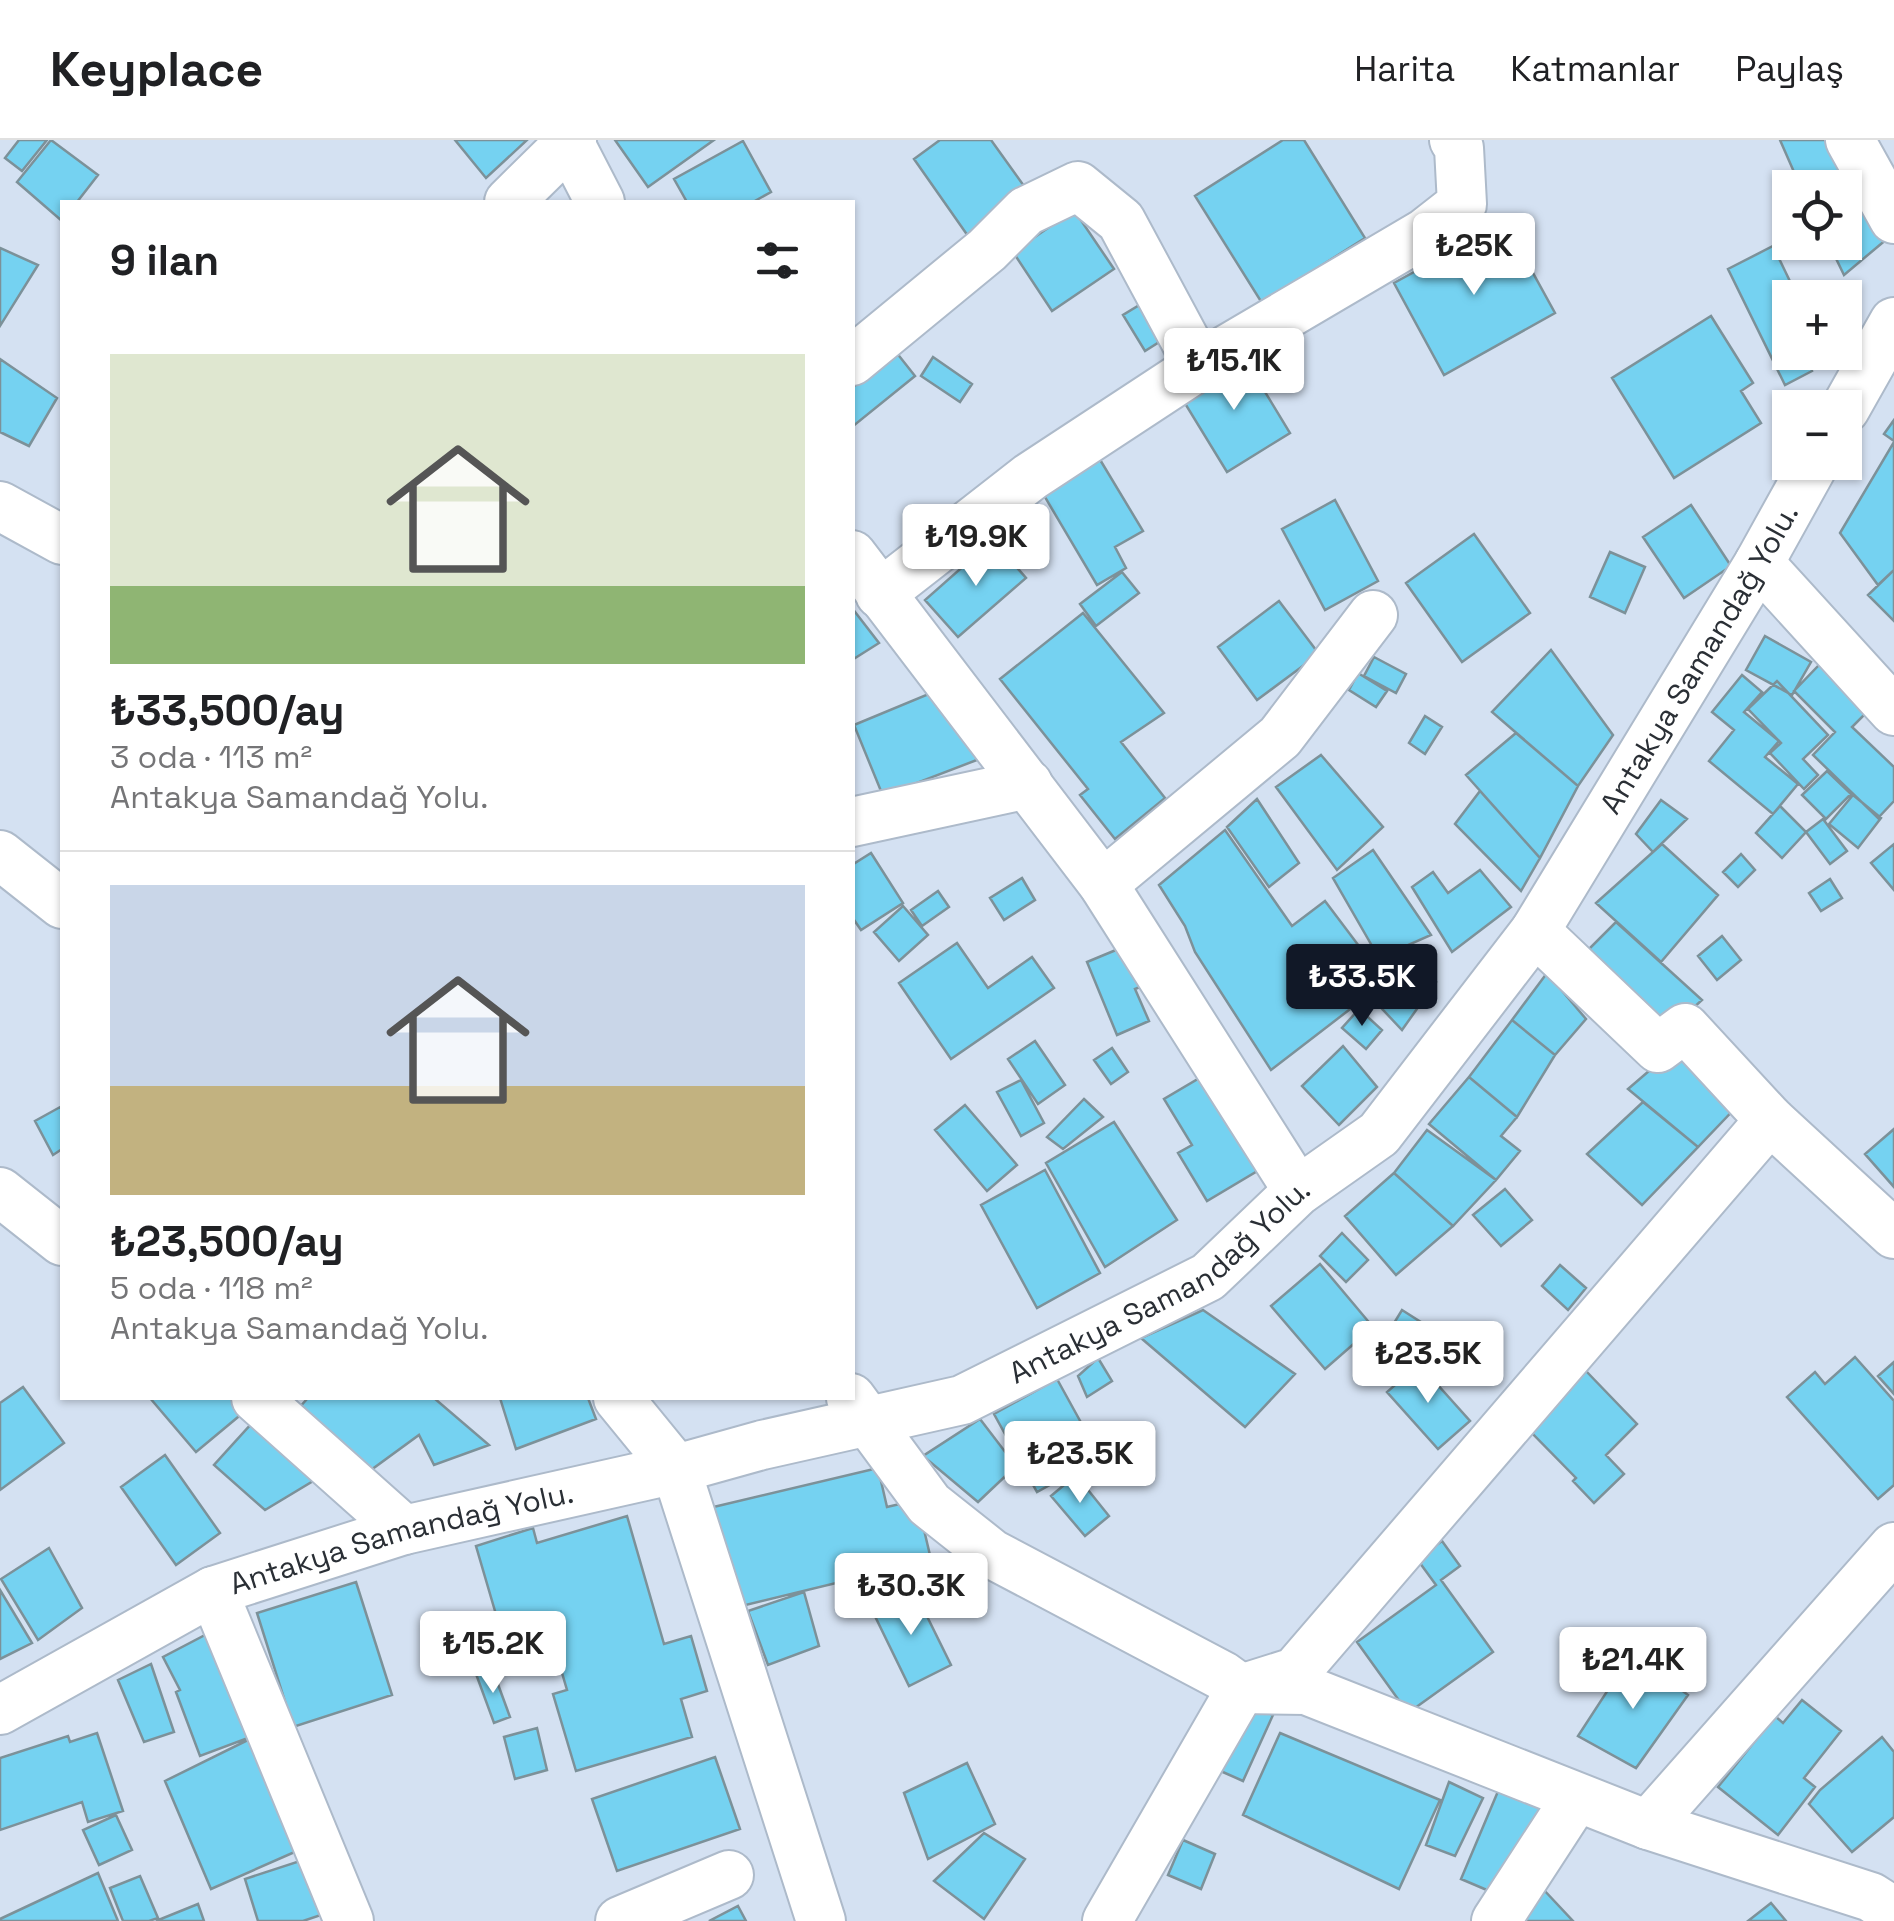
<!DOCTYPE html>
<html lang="tr">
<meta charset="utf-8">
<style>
:root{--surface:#fff;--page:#f6f6f6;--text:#202124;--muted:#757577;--line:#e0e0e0;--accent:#111827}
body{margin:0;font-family:"Space Grotesk",sans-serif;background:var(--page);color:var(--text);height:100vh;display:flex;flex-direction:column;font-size:38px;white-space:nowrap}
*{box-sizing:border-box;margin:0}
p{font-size:32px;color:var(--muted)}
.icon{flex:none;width:55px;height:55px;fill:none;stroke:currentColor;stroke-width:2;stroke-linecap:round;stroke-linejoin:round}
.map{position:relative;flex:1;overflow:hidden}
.panel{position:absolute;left:60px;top:60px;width:795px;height:1200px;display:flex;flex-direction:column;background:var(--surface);border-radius:0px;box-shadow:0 2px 8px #0004}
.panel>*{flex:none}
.buttons{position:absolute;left:1772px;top:30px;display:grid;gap:20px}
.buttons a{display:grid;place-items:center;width:90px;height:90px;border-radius:0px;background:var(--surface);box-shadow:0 2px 8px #0004;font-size:50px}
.price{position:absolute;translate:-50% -85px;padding:0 22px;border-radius:10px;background:#fff;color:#222;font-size:32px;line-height:65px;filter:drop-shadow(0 2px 5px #0008)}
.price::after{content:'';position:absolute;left:50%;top:60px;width:30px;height:22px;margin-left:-15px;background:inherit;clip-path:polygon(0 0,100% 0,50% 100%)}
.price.current{background:var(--accent);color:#fff}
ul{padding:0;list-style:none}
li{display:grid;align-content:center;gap:20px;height:530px;padding:0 50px}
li+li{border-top:2px solid var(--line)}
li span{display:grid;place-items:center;height:310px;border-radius:0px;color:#555}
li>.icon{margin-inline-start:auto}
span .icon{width:180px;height:180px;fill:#fffc;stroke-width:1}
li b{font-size:42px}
h2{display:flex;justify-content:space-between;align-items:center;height:120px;padding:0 50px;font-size:42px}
header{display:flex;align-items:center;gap:60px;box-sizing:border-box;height:140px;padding:0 50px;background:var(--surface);border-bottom:2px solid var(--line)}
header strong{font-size:48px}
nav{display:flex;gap:55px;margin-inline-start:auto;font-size:35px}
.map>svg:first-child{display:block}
.building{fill:#75d2f1;stroke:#7c9199;stroke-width:2.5}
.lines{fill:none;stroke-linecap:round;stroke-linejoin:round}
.minor-casing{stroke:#adbaca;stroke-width:52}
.minor{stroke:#fff;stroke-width:48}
.labels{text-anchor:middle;stroke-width:10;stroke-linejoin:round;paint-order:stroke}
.street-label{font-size:30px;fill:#2a2f35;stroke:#e3eefc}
</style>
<header>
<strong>Keyplace</strong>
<nav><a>Harita</a><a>Katmanlar</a><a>Paylaş</a></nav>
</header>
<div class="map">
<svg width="1894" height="1781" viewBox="0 0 1894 1781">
<rect width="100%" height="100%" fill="#d4e1f2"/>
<!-- building -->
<path class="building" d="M19,0H47L22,31L5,18Z
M51,0L98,35L77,62H62V81L17,42Z
M455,0H527L486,38Z
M615,0H714L648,47Z
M940,0H991L1029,53L968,96L914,19Z
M1283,0H1304L1365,98L1262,163L1195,56Z
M1780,0H1875L1890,35L1845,55V48H1801Z
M743,1L771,52L753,62H687L674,39Z
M1890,35L1894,93L1844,135L1828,102H1845V55Z
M1074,70L1114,129L1052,171L1013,112Z
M1505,82L1555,173L1444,235L1394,143Z
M1773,106L1798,158H1790V212H1821L1807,219L1812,231L1785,245L1728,129Z
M0,108L38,125L0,186Z
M1146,161L1167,197L1145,211L1123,175Z
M1711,176L1753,243L1741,251L1761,283L1674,338L1612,238Z
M896,212L915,236L852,287V248Z
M1242,214L1290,293L1227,332L1178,252Z
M933,217L972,244L960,262L921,236Z
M0,219L57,258L29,306L0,292Z
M1894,280V301L1884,294Z
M1894,302V430L1878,445L1840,393Z
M1099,318L1143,391L1115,407L1126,428L1097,445L1042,352Z
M1335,360L1378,441L1325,470L1282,389Z
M1691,365L1731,426L1684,458L1643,397Z
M1474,394L1530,473L1462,522L1406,443Z
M993,400L1026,438L958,497L925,460Z
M1610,412L1645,427L1625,473L1590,457Z
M1894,430V481L1868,455Z
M1122,432L1139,453L1096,486L1080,464Z
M1279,461L1319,514L1257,560L1218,507Z
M852,468L879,503L852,520Z
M1083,473L1164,573L1121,602L1165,658L1115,699L1080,655L1088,649L1000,539Z
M1765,496L1811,522L1792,555L1746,530Z
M1551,510L1613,595L1578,646L1492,572Z
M1374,517L1406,534L1396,553L1364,536Z
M1820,524L1868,571L1852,587L1894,627V661L1878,678L1813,615L1835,592L1794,551Z
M1358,533L1387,551L1376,567L1349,550Z
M1742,535L1762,552L1744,572L1779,601L1765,617L1798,644L1773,674L1709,621L1734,590L1712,572Z
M1777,541L1828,595L1803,619L1818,635L1804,649L1770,613L1781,603L1748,569Z
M943,548L982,618L883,656L854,585Z
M1425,576L1442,587L1425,614L1409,603Z
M1516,593L1578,646L1540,718L1466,635Z
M1321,615L1383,687L1337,730L1276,647Z
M1827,631L1851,654L1826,679L1802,655Z
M1480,651L1540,718L1521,751L1455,684Z
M1853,655L1881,678L1858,708L1829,684Z
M1257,659L1299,723L1269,747L1227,687Z
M1661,660L1687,679L1653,712L1636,694Z
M1780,666L1806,692L1782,718L1756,693Z
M1823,679L1847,711L1830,724L1806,692Z
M1225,690L1292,786L1325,761L1371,822L1343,844L1358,863L1271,930L1195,812L1185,786L1159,745Z
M1662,704L1718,755L1661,822L1596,763Z
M1894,704V750L1871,723Z
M1373,710L1431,795L1379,818L1333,738Z
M871,713L903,763L861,790L852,777V725Z
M1741,714L1755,730L1738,747L1723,732Z
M1480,730L1511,767L1452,812L1412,747L1433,732L1448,753Z
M1022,738L1035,760L1004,780L990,758Z
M1830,739L1842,758L1821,771L1809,753Z
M938,751L949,767L922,786L911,770Z
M903,766L928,795L899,821L874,792Z
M1616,782L1702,860L1659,899L1578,820Z
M1722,796L1741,820L1717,840L1698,816Z
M957,803L988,848L1032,817L1054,848L951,919L899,843Z
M1128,805L1145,845L1135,849L1149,881L1117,895L1087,822Z
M1397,815L1436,842L1402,890L1368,854Z
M1547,833L1586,879L1555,915L1512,880Z
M1359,869L1382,890L1366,909L1342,888Z
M1512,880L1555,915L1517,977L1469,937Z
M1685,900L1742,961L1698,1007L1628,949Z
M1035,901L1065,945L1038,964L1008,919Z
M1343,906L1377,947L1339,985L1302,946Z
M1112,908L1128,932L1111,944L1094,920Z
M1208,933L1264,1027L1207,1061L1178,1013L1192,1005L1164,959Z
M1469,937L1517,977L1501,996L1520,1011L1496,1040L1429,984Z
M1021,940L1044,983L1021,996L997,952Z
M1084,959L1103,977L1063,1009L1047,997Z
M1643,962L1698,1007L1642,1065L1587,1014Z
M965,965L1017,1025L987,1051L935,990Z
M62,966V1009L53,1015L35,981Z
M1114,982L1177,1080L1105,1127L1046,1023Z
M1894,989V1047L1865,1014Z
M1427,990L1496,1040L1453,1086L1394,1033Z
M1045,1030L1100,1133L1037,1168L981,1065Z
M1394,1033L1453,1086L1396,1135L1345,1076Z
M1505,1049L1532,1080L1501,1106L1473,1075Z
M1342,1093L1368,1120L1346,1142L1320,1116Z
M1320,1124L1373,1187L1325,1229L1271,1166Z
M1560,1125L1586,1148L1568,1170L1542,1146Z
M1203,1170L1295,1234L1245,1287L1141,1198Z
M1402,1170L1427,1186L1408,1217L1383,1201Z
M1855,1217L1894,1261V1345L1878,1359L1787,1257L1815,1232L1825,1244Z
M1098,1218L1112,1241L1087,1257L1078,1236Z
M1894,1222V1254L1878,1236Z
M1419,1224L1470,1281L1438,1309L1387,1252Z
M1586,1231L1637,1284L1606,1315L1624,1334L1594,1363L1573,1341L1576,1338L1527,1288Z
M1057,1239L1100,1317L1037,1352L994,1274Z
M23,1247L64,1303L0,1350V1263Z
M150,1258H232L244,1272L196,1312Z
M308,1258H434L489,1305L434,1325L419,1295L360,1338L297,1270Z
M500,1258H588L596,1279L516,1309Z
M261,1273L328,1332L265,1370L214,1325Z
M980,1279L1016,1326L978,1362L923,1316Z
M165,1315L220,1393L176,1425L121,1347Z
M878,1328L887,1367L917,1360L937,1445L875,1460L869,1435L725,1470L701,1370Z
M1076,1335L1109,1376L1085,1396L1051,1356Z
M627,1376L664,1504L691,1496L707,1551L681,1559L692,1597L576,1631L553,1554L567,1550L552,1499L507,1512L476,1406L533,1388L537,1403Z
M1442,1401L1460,1426L1441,1440L1493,1512L1408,1573L1357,1502L1436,1445L1417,1419Z
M49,1408L82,1468L38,1500L1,1439Z
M356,1442L392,1555L293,1587L257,1473Z
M0,1450L32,1503L0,1519Z
M914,1450L951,1525L909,1546L872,1470Z
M804,1452L819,1506L768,1525L748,1471Z
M207,1494L248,1598L200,1616L176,1552L180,1550L163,1517Z
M1632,1513L1688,1555L1636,1628L1578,1596Z
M151,1524L174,1592L144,1602L118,1540Z
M492,1528L510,1577L494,1583L476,1534Z
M1802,1560L1841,1591L1804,1638L1815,1647L1778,1695L1718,1647L1775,1576L1783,1583Z
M1245,1563L1273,1575L1243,1641L1216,1629Z
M537,1588L547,1630L515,1639L504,1597Z
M97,1593L123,1671L88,1682L82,1662L0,1690V1618L68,1596L70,1602Z
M1280,1593L1440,1660L1399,1749L1243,1675Z
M258,1595L306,1707L211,1749L165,1641Z
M1882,1597L1894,1612V1677L1852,1712L1809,1664L1820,1650Z
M715,1617L740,1689L617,1731L592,1659Z
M967,1623L995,1684L928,1719L904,1653Z
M1449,1642L1483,1658L1455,1716L1426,1705Z
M1499,1649L1546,1669L1508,1759L1461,1739Z
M116,1675L132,1710L99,1725L83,1690Z
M984,1693L1025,1719L984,1779L934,1741Z
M1183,1700L1215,1714L1201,1749L1168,1735Z
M306,1719L324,1774L303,1781H258L245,1739Z
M98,1733L118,1781H0V1779Z
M140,1736L158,1778L149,1781H123L110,1748Z
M1543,1749L1573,1781H1511Z
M1771,1763L1786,1781H1748Z
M198,1764L204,1781H156Z
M738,1766L746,1781H709Z"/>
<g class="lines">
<!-- minor casing -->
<g class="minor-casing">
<g id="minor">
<path d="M568,0L600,62"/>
<path d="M1850,0L1894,79"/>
<path d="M509,62L572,0"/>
<path d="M852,221L987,110L1026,71L1078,46L1121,81L1199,226"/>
<path d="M1845,269L1894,182"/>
<path d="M0,366L62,400"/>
<path d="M852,415L1103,744L1298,1051"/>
<path d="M1759,423L1894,571"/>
<path d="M880,454L1030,337L1199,226L1425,93L1462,64L1459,8L1454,0"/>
<path d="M852,682L1028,644"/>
<path d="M0,715L62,764"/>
<path d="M1103,744L1280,597L1373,475"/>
<path d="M1535,791L1658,908L1685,888L1770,980L1894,1094"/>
<path d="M0,1052L62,1101"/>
<path d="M256,1258L404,1390"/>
<path d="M618,1258L676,1329L821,1781"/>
<path d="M851,1258L929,1364L992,1414L1223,1536L1241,1549L1306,1550L1648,1685L1871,1757L1894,1772"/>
<path d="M213,1451L349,1781"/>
<path id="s1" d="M0,1570L213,1451L404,1390L676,1329L762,1305L962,1260L1208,1137L1298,1051L1379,994L1535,791L1759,423L1815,322"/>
<path d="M1648,1685L1894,1407"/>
<path d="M620,1781L729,1735"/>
<path d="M1107,1781L1241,1549L1295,1532L1770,980"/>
<path d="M1496,1781L1576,1658"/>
</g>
</g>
<!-- minor -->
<use href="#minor" class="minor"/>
</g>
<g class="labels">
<!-- street labels -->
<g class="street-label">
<text dy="10" stroke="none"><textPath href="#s1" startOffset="2090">Antakya Samandağ Yolu.</textPath></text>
<text dy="10" stroke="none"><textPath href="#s1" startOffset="1250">Antakya Samandağ Yolu.</textPath></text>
<text dy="10" stroke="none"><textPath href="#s1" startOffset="440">Antakya Samandağ Yolu.</textPath></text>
</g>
</g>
</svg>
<div class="buttons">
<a><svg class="icon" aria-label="locate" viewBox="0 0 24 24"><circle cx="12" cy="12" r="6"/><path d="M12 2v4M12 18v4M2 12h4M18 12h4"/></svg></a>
<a>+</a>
<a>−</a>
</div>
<b class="price" style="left:1474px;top:158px">₺25K</b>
<b class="price" style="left:1234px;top:273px">₺15.1K</b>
<b class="price" style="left:976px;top:449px">₺19.9K</b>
<b class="price current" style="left:1362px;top:889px">₺33.5K</b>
<b class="price" style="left:1428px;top:1266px">₺23.5K</b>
<b class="price" style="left:1080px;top:1366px">₺23.5K</b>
<b class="price" style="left:911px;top:1498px">₺30.3K</b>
<b class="price" style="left:493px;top:1556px">₺15.2K</b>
<b class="price" style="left:1633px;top:1572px">₺21.4K</b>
<section class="panel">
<h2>9 ilan<svg class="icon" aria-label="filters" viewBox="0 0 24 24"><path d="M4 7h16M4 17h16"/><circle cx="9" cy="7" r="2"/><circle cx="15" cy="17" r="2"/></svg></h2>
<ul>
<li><span style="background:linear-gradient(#dfe7d0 75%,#8fb573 0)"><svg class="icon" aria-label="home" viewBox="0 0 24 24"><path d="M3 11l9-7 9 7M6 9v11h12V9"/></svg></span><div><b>₺33,500/ay</b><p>3 oda · 113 m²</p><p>Antakya Samandağ Yolu.</p></div></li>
<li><span style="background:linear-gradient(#c9d6e8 65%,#c2b280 0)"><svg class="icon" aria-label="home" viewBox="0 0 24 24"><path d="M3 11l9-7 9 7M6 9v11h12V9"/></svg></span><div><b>₺23,500/ay</b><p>5 oda · 118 m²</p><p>Antakya Samandağ Yolu.</p></div></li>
</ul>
</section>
</div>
